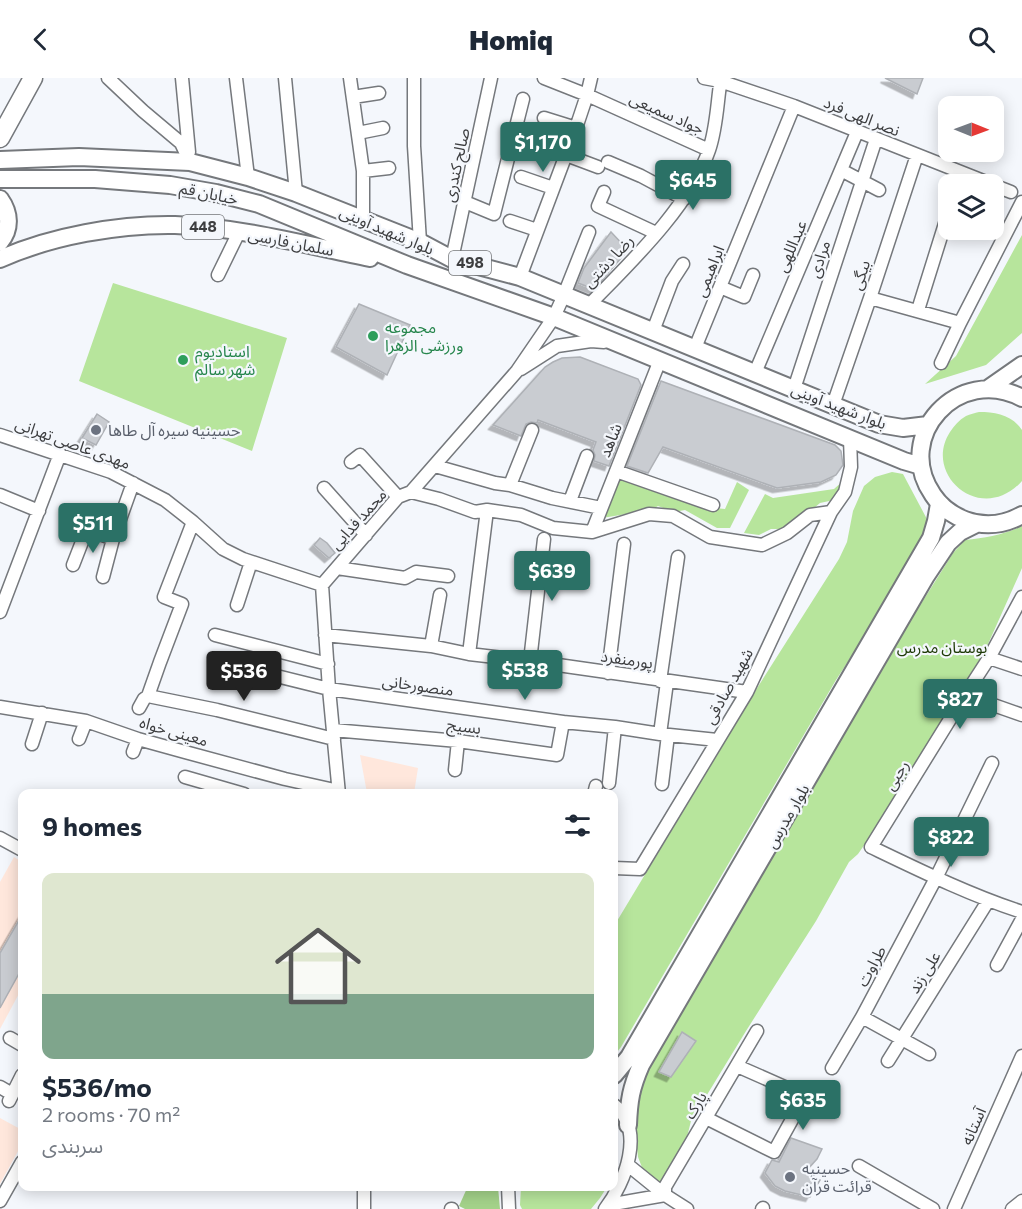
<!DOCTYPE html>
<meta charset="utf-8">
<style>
:root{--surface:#fff;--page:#f2f2f3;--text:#1f2937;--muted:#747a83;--accent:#2b7166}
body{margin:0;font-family:Commissioner,"Noto Sans Arabic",sans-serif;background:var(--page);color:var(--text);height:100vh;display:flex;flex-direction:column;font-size:22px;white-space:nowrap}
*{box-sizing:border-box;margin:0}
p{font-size:20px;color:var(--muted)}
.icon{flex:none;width:33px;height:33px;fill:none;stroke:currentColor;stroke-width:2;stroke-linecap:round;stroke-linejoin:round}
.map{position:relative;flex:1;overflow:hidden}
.side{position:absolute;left:18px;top:711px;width:600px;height:402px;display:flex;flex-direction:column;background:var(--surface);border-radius:12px;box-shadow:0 3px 15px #0003}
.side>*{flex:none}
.needle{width:39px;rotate:91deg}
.buttons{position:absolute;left:938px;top:18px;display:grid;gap:12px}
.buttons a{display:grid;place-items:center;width:66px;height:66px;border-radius:12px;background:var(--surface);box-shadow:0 3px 15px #0003;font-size:30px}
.price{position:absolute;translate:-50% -51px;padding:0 14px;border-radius:6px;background:var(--accent);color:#fff;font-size:20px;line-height:39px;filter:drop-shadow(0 2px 3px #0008)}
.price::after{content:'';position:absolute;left:50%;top:36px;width:18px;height:14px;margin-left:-9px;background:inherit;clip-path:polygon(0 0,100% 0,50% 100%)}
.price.active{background:#222;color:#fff}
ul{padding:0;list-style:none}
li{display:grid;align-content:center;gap:12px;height:318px;padding:0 24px}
li span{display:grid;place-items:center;height:186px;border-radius:12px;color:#555}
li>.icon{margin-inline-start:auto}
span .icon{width:108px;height:108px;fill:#fffc;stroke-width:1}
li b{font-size:26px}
h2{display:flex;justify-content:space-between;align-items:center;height:72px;padding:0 24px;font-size:26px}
header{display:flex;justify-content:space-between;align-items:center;height:78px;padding:0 24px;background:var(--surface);font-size:27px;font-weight:800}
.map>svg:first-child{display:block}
.education{fill:#ffe7dc}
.green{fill:#b7e59c}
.forest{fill:#a4d38a}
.building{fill:#c9ccd1;stroke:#aeb1b6;stroke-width:1.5;filter:url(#shadow)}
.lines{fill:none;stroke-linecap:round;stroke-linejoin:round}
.minor-casing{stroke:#75787c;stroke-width:15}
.major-casing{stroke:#75787c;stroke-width:20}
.highway-casing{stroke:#75787c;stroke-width:21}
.minor{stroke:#fff;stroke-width:12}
.major{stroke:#fff;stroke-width:16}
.highway{stroke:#fff;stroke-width:18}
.leisure-dot{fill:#2e9e5b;stroke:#f4f7fc;stroke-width:2}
.worship-dot{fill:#6b7280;stroke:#f4f7fc;stroke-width:2}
.labels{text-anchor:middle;stroke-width:4.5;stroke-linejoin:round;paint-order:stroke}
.shield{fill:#f4f7fc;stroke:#737578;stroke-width:1.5}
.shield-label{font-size:15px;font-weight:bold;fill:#3c3d3f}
.street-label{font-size:16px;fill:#3c3d3f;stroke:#f4f7fc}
.leisure-label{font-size:16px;fill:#27864d;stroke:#f4f7fc;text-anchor:start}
.worship-label{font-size:16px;fill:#5b616d;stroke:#f4f7fc;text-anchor:start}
.park-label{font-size:16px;fill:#1d3905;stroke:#f4f7fc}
</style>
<header><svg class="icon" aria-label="back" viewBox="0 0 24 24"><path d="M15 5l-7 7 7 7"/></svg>Homiq<svg class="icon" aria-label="search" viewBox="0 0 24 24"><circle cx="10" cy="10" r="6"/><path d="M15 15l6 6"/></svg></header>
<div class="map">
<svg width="1022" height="1131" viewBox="0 0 1022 1131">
<defs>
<filter id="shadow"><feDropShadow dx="-4.5" dy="4.5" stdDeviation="0" flood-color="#0004"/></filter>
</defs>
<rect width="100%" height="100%" fill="#f4f7fc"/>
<!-- education -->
<path class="education" d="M360,677L418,690L414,715H367Z
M14,779L22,784V910L0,951V804Z
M0,1040L22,1052V1066L0,1106Z"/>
<!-- green -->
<path class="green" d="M1022,157V255L986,287L925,306L956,278Z
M113,205L287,260L252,373L79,303Z
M979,334C996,334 1012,337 1022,352V403C982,448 922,397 950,354C954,348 959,342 966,338C970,336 975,335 979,334Z
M892,394L903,396L928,443L920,463L869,551L836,602L621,969L614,978V848L759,607L839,481L847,464L853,433L864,408L875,399Z
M618,400L715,430L725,431L737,404L749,412L730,450H717L685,432L674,434L658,428L651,432L602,440Z
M843,403L842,413L834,422L820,425L808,435L786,451H771L759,457L744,455L765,416L773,420L834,411Z
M1022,448V490L980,584L899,717L858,776L849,784L816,843L746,953L691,1043L686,1063L662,1107L643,1092L638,1079L634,1043L635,1023L644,999L662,965L881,594L907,548L953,475L965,462C986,460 1003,457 1022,448Z
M521,1109V1108L607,1109L600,1120L591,1131H522L520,1127Z"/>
<!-- forest -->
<path class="forest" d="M468,1108L498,1109L500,1131H465L459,1128Z"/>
<!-- building -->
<path class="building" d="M885,0H923L917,16Z
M611,154L628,172L594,211L578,205L584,190Z
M359,226L410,247L387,297L336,269Z
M580,279L638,301L641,307L609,388L594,383L595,377L593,372L596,364L538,342L537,345L531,344L526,346L521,358L493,347L545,289L553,284L562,280Z
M661,303L835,367L841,373L843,387L836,397L821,404L777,410L663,369L648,395L627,388Z
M97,336L109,344L96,367L82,360Z
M320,460L327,465L335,475L329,480L314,467Z
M22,837V890L0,930V875Z
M682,954L696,963L671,999L659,994Z
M791,1060L822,1071L817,1081L804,1095L820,1102L810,1119L785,1113L775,1108L765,1095L772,1082L779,1084Z"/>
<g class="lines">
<!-- minor casing -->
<g class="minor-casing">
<path id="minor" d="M108,0L143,33L181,65L190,84
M182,0L189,74
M236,0L248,99
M285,0L296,115
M350,0L363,93V141
M414,0V68L420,164
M544,0L587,17L709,72
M704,0L720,3L794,28L991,106
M353,19L379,15
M544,40L576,50
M358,55L383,50
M566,77L598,89
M608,84L641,98L684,121
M841,92L879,112
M363,93L389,90
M521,99L553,110
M957,106L961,95
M993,107L1011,114
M604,114L598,128L656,155
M465,124L494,136L523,21
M510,143L537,152
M452,181L491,0
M218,197L239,154
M520,199L576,50L587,17L591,0
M720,209L744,219L753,197
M870,220L960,245
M589,227C630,185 690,128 709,72C717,49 717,24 721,0
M918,232L948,136
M653,253L672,203L683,186
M695,270L794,28
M941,285L960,245L1022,124
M521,291L557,268L591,263L604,264
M755,295L857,54
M794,311L876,61
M833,327L870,220L917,77
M0,357L111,394L165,422L193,444L223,471L243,481L322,507
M351,384L360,377L398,419
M435,388L495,405L510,407L552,420L601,430
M616,393L713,427
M510,407L532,352
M324,410L366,457
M411,414L439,421L475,434L487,432L521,437L553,450L592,454L649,436L673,438L710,459L762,467L787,455L810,437L831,434L845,414L851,389L850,360
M0,417L39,433
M570,423L587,378
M592,454L660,282
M73,487L87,451L113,461L133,405
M337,490L405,500L416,494L448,498
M103,499L113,461
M1022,519L989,580L965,617L871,769C921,793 970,817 1022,834
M237,527L251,484
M0,534L60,376
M215,557L328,586
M325,557L431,568L469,576L530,583L747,614
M431,568L440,517
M469,576L487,432
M989,580L1022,591
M216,583L329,611L563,644L615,649L660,656L717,662
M530,583L544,461
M608,595L624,466
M660,603L678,479
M965,617L1022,637
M148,618L217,632L334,661
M0,629L86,643L138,661L185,674L285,701L339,713
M139,630L144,621L148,618L160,584L182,526L164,519L193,444
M333,652L458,663L557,677L563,644
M660,656L667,604
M79,661L86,643
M32,666L42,635
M133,674L138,661
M455,692L458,663
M185,699L244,716
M609,705L615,649
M662,706L668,657
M339,716L329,611L322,507L398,419L411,414L517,293L554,239L564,217L589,154
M594,716L596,708
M0,760L22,772
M614,790L640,791L747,614L831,434
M997,887L1022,841
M862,939L929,976
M10,960L22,967
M888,983L988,823
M832,990L862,939L936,800L992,685
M0,1009L12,1016
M9,1023L22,997
M706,1040L774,1074L805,1018L737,988
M628,1087L665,1117L687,1131
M859,1088L933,1131
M364,1108V1131
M508,1108L509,1131
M665,1117V1109L757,953
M0,1123L22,1084
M608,1127L665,1117
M451,1131H452
M605,1131C625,1105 646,1052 614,1027
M762,1131L763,1130
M954,1131L1022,978
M1012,1131L1022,1123"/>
</g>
<!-- major casing -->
<g class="major-casing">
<path id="major" d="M0,82L79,79L190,84L248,99L296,115L420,164L452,181L520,199L879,346L903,350L928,347
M0,101H95L170,107L216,115L259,126L407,187L554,239L904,383L921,388
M0,121C10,135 11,151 0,164
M0,181C51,158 119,146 175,147C240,149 306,167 370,180
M989,310L1022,287
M1022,320C959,286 892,358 933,417C941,429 952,437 965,442C984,449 1004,447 1022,437
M614,997L629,979L913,491L931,460L936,443L939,426
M628,1047C629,1022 631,1010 641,987L926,498L948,465L960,454L976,446"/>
</g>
<!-- highway casing -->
<g class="highway-casing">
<path id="highway" d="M0,60L33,0"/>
</g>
<!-- minor -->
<use href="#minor" class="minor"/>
<!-- major -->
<use href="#major" class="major"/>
<!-- highway -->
<use href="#highway" class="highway"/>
</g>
<!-- markers -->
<g class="leisure-dot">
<circle cx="373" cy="258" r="6"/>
<circle cx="183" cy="282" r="6"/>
</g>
<g class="worship-dot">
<circle cx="96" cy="352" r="6"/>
<circle cx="790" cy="1099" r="6"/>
</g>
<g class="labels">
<!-- shield labels -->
<g class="shield">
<rect x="182" y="137" width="42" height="24" rx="4.5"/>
<rect x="449" y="173" width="42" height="24" rx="4.5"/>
</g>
<g class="shield-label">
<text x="203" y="154">448</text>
<text x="470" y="190">498</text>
</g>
<!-- street labels -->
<g class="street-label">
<text transform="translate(667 35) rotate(24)" y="6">جواد سمیعی</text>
<text transform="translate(862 38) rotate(22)" y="6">نصر الهی فرد</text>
<text transform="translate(456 87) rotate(-78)" y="6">صالح کندری</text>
<text transform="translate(209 115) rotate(12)" y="6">خیابان قم</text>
<text transform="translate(387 152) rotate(23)" y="6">بلوار شهید آوینی</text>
<text transform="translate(291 164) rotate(11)" y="6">سلمان فارسی</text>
<text transform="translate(791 168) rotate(-67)" y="6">عبداللهی</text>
<text transform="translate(819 181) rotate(-72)" y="6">مرادی</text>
<text transform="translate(608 183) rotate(-47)" y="6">رضا دشتی</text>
<text transform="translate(709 193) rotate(-68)" y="6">ابراهیمی</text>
<text transform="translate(860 197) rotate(-72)" y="6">بیگی</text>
<text transform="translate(839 328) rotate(21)" y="6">بلوار شهید آوینی</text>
<text transform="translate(610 362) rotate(-68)" y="6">شاهد</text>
<text transform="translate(73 365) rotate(20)" y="6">مهدی عاصی تهرانی</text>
<text transform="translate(358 441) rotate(-48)" y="6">محمد فدایی</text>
<text transform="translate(627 581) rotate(8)" y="6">پورمنفرد</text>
<text transform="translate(418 607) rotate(8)" y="6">منصورخانی</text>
<text transform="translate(728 608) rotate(-61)" y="6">شهید صادقی</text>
<text transform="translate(464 648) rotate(7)" y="6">بسیج</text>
<text transform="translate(174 653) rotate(16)" y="6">معینی خواه</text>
<text transform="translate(896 697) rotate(-58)" y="6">رجبی</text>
<text transform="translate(787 738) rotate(-60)" y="6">بلوار مدرس</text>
<text transform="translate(871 888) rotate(-62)" y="6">طراوت</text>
<text transform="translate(924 894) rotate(-58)" y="6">علی زند</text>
<text transform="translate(695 1027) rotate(-59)" y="6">پارک</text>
<text transform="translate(973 1048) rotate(-66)" y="6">آستانه</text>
</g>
<!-- leisure labels -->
<g class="leisure-label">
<text x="385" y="255">مجموعه<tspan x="385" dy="18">ورزشی الزهرا</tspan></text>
<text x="195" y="279">استادیوم<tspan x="195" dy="18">شهر سالم</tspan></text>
</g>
<!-- worship labels -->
<g class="worship-label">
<text x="108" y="358">حسینیه سیره آل طاها</text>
<text x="802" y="1096">حسینیه<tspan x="802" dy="18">قرائت قرآن</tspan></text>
</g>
<!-- park labels -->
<g class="park-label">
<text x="942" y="575">بوستان مدرس</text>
</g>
</g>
</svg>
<div class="buttons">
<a><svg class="needle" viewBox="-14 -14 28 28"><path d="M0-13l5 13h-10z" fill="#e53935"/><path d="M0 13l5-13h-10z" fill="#747a83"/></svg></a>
<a><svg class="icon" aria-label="layers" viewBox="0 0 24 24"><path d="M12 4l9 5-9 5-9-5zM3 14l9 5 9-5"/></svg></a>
</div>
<b class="price" style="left:543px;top:95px">$1,170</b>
<b class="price" style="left:693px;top:133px">$645</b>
<b class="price" style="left:93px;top:476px">$511</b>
<b class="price" style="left:552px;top:524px">$639</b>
<b class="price" style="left:525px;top:623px">$538</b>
<b class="price active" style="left:244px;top:624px">$536</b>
<b class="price" style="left:960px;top:652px">$827</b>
<b class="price" style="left:951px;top:790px">$822</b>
<b class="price" style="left:803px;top:1053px">$635</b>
<section class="side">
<h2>9 homes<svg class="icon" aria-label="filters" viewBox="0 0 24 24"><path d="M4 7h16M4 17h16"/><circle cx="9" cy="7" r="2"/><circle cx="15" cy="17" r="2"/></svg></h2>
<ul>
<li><span style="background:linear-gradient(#dfe7d0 65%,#7fa58c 0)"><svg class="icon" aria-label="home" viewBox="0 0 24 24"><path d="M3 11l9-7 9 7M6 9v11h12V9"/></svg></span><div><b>$536/mo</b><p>2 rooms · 70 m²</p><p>سربندی</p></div></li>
</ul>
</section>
</div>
